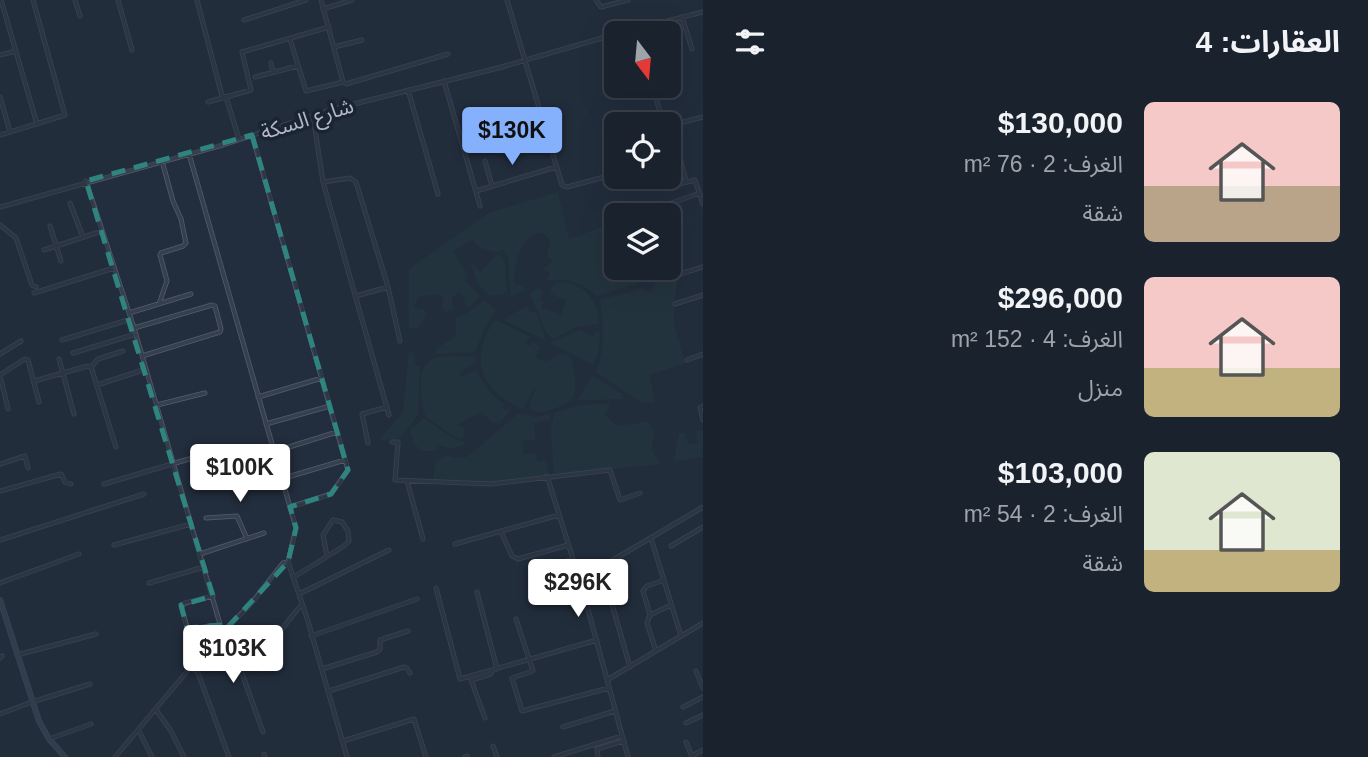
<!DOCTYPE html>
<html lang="ar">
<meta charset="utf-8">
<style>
:root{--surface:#1a222e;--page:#272f3a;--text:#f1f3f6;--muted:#9fa4aa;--line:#383f4a;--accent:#84b0fc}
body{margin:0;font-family:Arial,"Noto Sans Arabic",sans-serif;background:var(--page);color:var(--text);direction:rtl;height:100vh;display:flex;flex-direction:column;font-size:26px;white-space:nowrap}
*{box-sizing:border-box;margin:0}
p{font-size:23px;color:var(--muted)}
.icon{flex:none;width:38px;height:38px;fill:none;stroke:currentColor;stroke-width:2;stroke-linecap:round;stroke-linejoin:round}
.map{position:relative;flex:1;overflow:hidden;direction:ltr}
.drawer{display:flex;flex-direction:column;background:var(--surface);width:665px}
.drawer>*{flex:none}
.needle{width:46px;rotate:164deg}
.buttons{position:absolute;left:604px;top:21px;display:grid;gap:14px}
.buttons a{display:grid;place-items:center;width:77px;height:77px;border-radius:10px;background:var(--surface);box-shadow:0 7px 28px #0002,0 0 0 2px var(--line);font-size:35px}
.price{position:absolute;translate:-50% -60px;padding:0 16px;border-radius:7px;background:#fff;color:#222;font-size:23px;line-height:46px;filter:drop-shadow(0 2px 4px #0008)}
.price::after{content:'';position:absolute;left:50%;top:42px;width:21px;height:16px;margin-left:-10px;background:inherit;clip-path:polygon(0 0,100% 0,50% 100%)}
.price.on{background:var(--accent);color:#111}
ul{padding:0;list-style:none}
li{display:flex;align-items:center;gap:21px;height:175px;padding:0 28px}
li span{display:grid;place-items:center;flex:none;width:196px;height:140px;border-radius:10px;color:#555}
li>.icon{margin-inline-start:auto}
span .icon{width:84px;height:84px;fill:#fffc;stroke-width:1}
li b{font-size:30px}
h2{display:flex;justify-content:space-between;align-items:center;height:84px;padding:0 28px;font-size:30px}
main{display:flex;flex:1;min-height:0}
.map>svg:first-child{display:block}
.green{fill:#243b3e}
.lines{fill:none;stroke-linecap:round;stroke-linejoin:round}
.street-casing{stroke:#545d6b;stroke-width:5}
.secondary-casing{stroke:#545d6b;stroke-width:6}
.street{stroke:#363f4d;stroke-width:3.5}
.secondary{stroke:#444e61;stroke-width:4.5}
.marked{fill:none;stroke:#308480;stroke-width:5;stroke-dasharray:14 9;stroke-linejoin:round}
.labels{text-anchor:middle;stroke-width:7;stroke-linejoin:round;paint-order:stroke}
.street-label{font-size:21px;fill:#b2bac9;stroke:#1b2432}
</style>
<main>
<section class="drawer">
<h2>العقارات: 4<svg class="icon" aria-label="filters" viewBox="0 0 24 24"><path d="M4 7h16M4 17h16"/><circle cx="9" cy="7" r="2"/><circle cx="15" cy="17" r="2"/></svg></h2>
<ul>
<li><span style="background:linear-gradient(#f6c9c9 60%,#b9a48a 0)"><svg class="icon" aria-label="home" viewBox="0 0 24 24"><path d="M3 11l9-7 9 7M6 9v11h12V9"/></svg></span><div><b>$130,000</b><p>الغرف: 2 · 76 m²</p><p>شقة</p></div></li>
<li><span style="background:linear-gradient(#f6c9c9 65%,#c2b280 0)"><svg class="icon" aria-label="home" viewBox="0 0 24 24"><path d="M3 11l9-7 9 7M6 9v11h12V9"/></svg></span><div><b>$296,000</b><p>الغرف: 4 · 152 m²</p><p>منزل</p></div></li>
<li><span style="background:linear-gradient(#dfe7d0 70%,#c2b280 0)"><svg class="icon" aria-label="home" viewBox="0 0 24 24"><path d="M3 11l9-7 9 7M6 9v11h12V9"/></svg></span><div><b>$103,000</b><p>الغرف: 2 · 54 m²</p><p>شقة</p></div></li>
</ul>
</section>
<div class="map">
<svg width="703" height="757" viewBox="0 0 703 757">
<rect width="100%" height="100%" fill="#222d3d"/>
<!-- green -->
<path class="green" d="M558,192L569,240L616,221V268H668L669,254L678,269L673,320L685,363L649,375L655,403L641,402L596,372C606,347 604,327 600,300L641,289L650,292L655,284L650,279L597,296C582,282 568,279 547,280L550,272L543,270L553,261L547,255L551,241L545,235L539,232C517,241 517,260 513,282L516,285H521L526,290L511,296L508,257L504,249L496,252L481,248L472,239L453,252L468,275L465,281L479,294L478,299L469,307L463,302L466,298L459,292L451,298L454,309L446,312L441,306L445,298L437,294L418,296L414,307L425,310L426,316L418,328H409V269L489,213Z
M498,254L505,262L507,292C485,303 477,284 472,266L474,264L481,272Z
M566,282C589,289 597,301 599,324L576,327L553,339L546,332L530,293L539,288L543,292L539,300L543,302L541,308L561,315L566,300L555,296L550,291L555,283Z
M485,301L496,310L485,327L475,352L435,354L436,349L456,336V317L467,313Z
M527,306L531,313L536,312L546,340L503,320Z
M495,320L530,337L525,343L530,346L533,342L540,347L535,358L547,362L560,354L568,355L572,360C578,399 580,401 540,413L531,409L529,405L536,388L534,387L524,409C482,393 467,359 495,320Z
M581,330L593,337L596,332L600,331L598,353L593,365L550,343Z
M409,352L414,354L415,364L420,367L418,414L401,437L378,441L403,413Z
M475,357L476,361L459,374L461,377L477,370C483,385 490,395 504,404L502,408L505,410L508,409L509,412L499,423H493L481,412L456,425L464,427L463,438L455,437L426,417C422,401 413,364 436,358C447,355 463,357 475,357Z
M593,376L622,394L623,399L577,400Z
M610,404L605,415L617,426L648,422L655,431L651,449L660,464L554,474L551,430L555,413L582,405Z
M518,414L536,417L551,414L550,420L534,423L535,439L522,441L523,454L536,453L537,461H546L549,475L489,482L433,479L436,462L448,455L452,458L467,457Z
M424,418L452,438L465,443C459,449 447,449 440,445L435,451H421L414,443L410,431Z
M703,430V457L674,461L679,433H685L689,445L698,443L695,431Z"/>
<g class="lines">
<!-- street casing -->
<g class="street-casing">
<path id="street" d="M1,0L37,124
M75,0L80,16
M118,0L132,50
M197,0L222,96L226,97L239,139
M321,0L343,82L346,84L448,54
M507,0L562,185L567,187L616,174
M596,0L601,7L628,0
M323,9L352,0
M682,17L692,49
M244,20L306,0
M620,33L703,12
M290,39L306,91L343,82
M334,47L362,40
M0,55L16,51
M271,63L273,72
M255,77L298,66
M444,81L480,206
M652,86L664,124
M408,90L438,194
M0,97L10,132
M208,102L251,90L242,52L329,27
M313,116L323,182L389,415
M668,126L703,117
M0,135L65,115L33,0
M252,135L348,470L331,494L290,507
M461,137L540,113
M668,144L676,143L686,181
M485,161L492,186
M666,177L671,186L695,180L703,204
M86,181L134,328L222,631
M323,182L350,178L356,182L388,287L400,341
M476,191L556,167
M70,203L83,237
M0,207L219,146L334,109L498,68L616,34
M660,207L700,193
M0,225L16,238L32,285L36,287
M50,226L61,261
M44,250L102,231
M680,274L703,267
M34,293L114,268
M356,296L388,287
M159,304L167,281L160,255L161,253L183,246L186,243L181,219L173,201L162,161
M675,304L703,295
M129,313L191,294
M134,328L212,305L215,306L221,329L220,332L142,356
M62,340L131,319
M73,353L136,334
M0,354L21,341
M59,359L74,414
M687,360L703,354
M91,367L98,359L123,351
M0,375L25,359L28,360L39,402
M0,375L8,409
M34,381L88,366L91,367L116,447
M97,385L146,369
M258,397L322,378
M157,405L205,393
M703,406L700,408L703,420
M266,424L330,406
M392,442H398L395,480L491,484L610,470L620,500L640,493
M368,443L362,414L387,407
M273,452L337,432
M0,464L25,456L28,468
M547,476L583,591L628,757
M281,479L345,460
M407,481L423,539
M104,484L223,449
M0,491L61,474L65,482L71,484
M206,518L237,516L247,539
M501,532L512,556L518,559L568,545
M651,538L681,636
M0,540L144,494
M455,544L559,515
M114,545L191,524
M671,546L703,527
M200,554L264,533
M288,562L307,618L347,757
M530,573L573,559
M294,577L344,546L349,541L348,531L342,522L333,520L323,535L327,556
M579,580L703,507
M0,583L79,554
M149,583L204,567
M436,588L460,679L597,640
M583,591L603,586L607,587L630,667
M477,592L497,669
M299,594L389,550
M213,596L185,603L181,607L188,630L220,624
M650,615L671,605
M516,619L533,671L512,678L522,711L609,688
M226,629L263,732
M311,636L417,599
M656,651L647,623L650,615L643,591L647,586L664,580
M17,655L96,634
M0,658L2,656
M191,667L198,673L229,757
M262,669C268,643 286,624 302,604
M322,669L377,652L380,649V640L408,631
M696,671L703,688
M607,680L703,623
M329,691L404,667L407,668L410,673
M683,707L703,697
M156,710L171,731L184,757
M0,714L32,702L90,684
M485,718L471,680L491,674L493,670
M686,723L703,715
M563,727L615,711
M139,731L152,757
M49,739L91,724
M343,741L414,719L426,757
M686,742L692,757
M493,746L497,757
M264,754L265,757
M692,756L703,750
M115,757L211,643L250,605L283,563L288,562L296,528L189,154
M465,757L467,756
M554,757L622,736
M598,757L597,749L623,741"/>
</g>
<!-- secondary casing -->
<g class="secondary-casing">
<path id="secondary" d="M0,600L39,721L49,739L65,757"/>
</g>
<!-- street -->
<use href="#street" class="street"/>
<!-- secondary -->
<use href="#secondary" class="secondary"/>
</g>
<!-- marked area -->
<path d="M0 0H703V757H0ZM252,135L348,470L331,494L290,507L296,528L288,562L226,629L220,625L187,628L181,605L213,596L86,181Z" fill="#222d3d" fill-opacity=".55" fill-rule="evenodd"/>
<path class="marked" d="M252,135L348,470L331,494L290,507L296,528L288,562L226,629L220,625L187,628L181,605L213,596L86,181Z"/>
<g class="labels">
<!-- street labels -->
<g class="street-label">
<text transform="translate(307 119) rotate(-17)" y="7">شارع السكة</text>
</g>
</g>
</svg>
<div class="buttons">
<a><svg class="needle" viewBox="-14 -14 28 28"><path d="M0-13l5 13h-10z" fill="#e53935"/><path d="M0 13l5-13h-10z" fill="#9fa4aa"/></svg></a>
<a><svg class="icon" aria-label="locate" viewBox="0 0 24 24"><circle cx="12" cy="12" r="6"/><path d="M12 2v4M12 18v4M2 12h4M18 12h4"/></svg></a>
<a><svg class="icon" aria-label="layers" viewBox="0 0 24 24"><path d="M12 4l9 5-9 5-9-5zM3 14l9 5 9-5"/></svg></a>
</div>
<b class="price on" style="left:512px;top:167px">$130K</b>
<b class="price" style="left:240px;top:504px">$100K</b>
<b class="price" style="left:578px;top:619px">$296K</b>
<b class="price" style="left:233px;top:685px">$103K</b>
</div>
</main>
